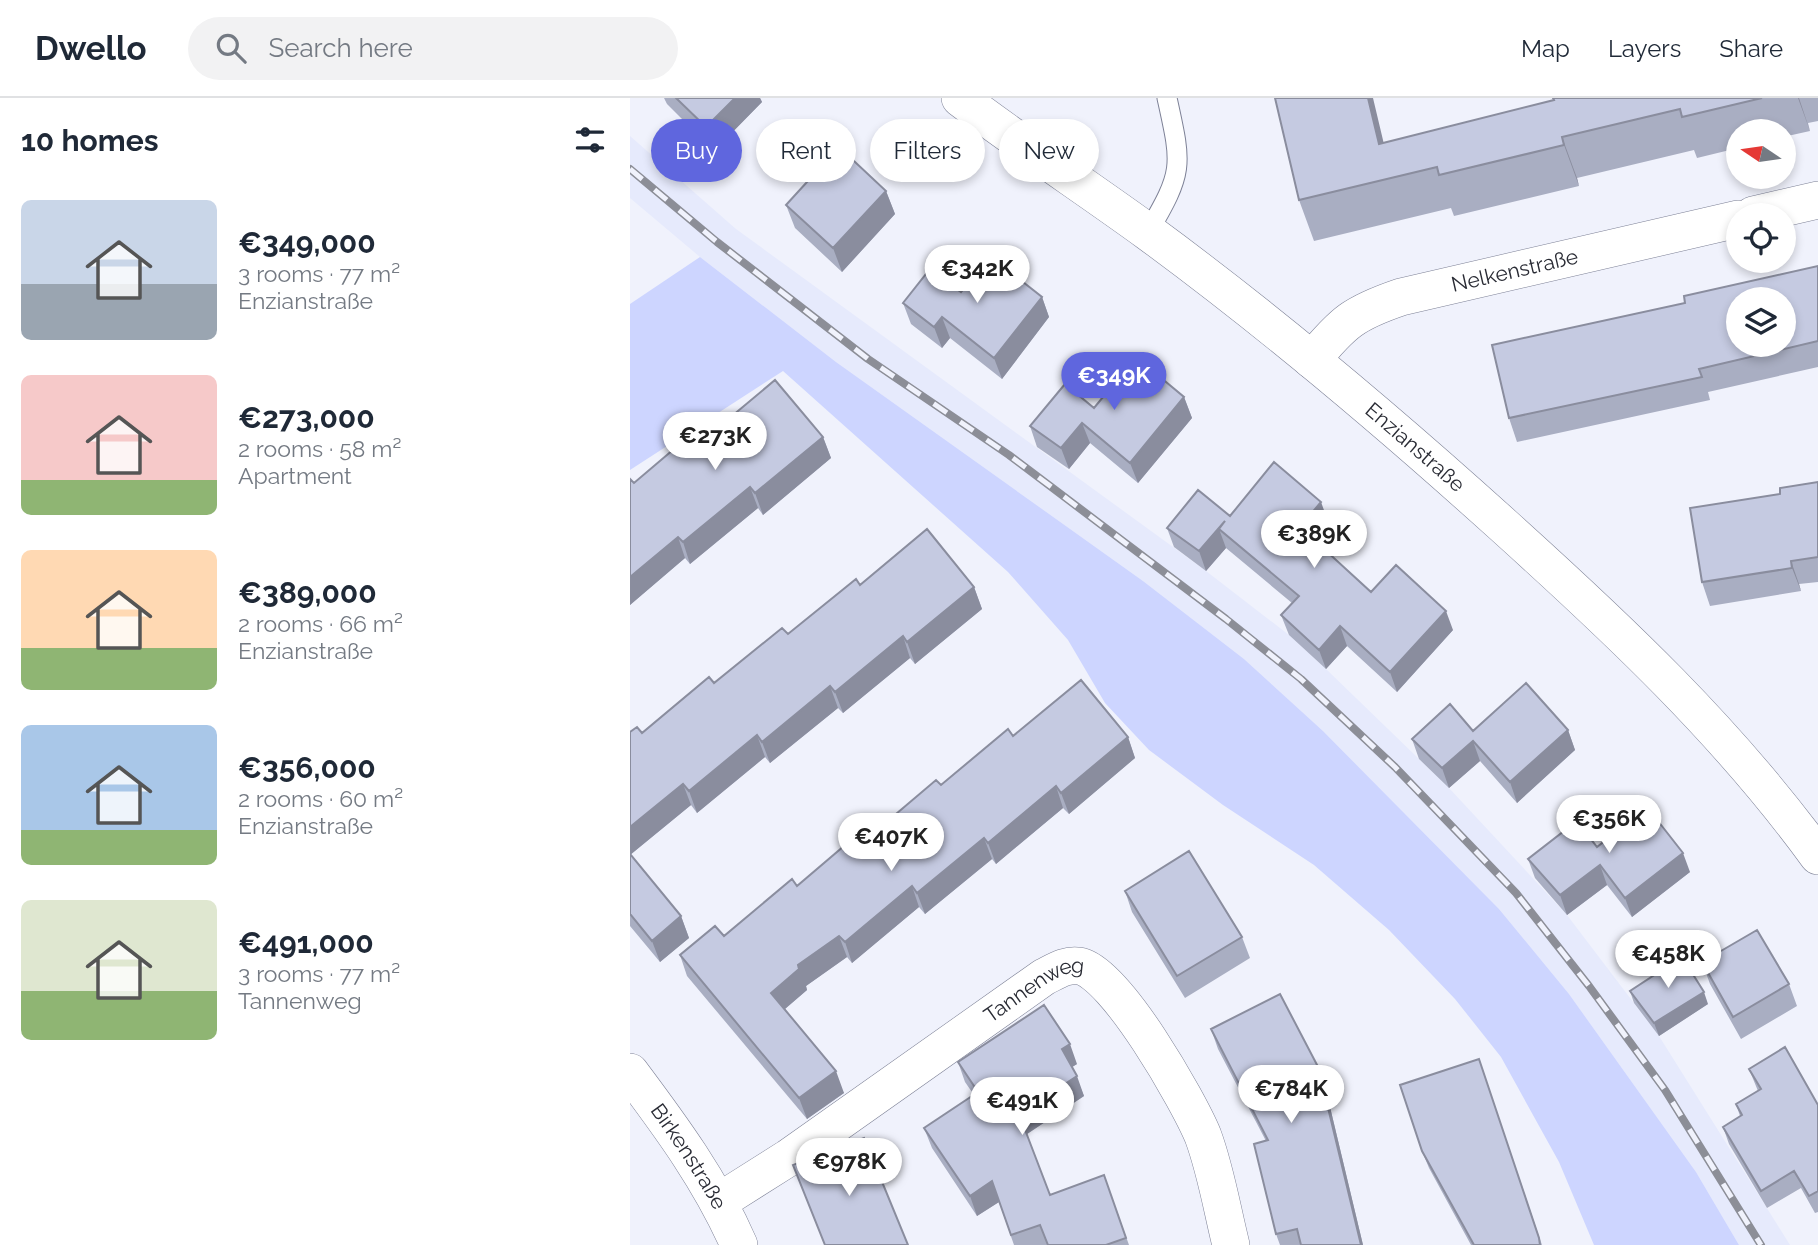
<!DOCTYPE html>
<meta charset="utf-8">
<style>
:root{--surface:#fff;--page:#f2f2f3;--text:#1f2937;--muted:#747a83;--line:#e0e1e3;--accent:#5f66de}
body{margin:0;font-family:Raleway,sans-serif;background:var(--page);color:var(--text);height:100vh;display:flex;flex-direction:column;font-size:26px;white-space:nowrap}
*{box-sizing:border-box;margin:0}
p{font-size:23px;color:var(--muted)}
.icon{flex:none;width:38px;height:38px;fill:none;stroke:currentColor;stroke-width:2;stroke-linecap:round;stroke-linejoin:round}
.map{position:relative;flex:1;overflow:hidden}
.drawer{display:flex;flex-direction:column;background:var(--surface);width:630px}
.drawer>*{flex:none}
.top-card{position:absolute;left:21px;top:21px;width:665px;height:63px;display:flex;gap:14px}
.needle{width:46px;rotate:283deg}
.buttons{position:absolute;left:1096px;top:21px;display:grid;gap:14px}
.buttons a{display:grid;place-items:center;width:70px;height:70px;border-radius:50%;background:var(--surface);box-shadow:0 4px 10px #0003;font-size:35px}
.price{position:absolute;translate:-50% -60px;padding:0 16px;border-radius:24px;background:#fff;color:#222;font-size:23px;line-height:46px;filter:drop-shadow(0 2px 4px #0008)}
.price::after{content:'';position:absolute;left:50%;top:42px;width:21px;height:16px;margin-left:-10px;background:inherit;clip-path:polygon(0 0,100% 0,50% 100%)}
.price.on{background:var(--accent);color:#fff}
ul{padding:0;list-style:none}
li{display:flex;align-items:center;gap:21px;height:175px;padding:0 21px}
li span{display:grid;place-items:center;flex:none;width:196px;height:140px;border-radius:10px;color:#555}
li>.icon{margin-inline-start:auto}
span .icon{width:84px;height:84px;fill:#fffc;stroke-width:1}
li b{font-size:30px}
h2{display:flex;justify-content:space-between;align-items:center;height:84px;padding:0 21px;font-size:30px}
.tag{padding:0 24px;border-radius:32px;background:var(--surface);box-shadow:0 4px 10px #0003;font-size:24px;line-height:63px}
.tag.on{background:var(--accent);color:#fff}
header{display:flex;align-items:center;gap:42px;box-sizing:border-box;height:98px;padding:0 35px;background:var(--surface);border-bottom:2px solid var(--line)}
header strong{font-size:33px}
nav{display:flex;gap:38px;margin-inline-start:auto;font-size:24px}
.search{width:490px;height:63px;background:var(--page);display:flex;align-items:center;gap:18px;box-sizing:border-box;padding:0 24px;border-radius:38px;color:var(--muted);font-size:26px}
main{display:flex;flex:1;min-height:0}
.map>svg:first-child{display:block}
.built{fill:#e6eafc}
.green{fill:#cdd5ff}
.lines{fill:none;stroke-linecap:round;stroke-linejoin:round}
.service-casing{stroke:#7d8196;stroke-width:21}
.minor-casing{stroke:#7d8196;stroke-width:38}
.service{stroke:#fff;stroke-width:19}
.minor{stroke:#fff;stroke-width:37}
.rail-casing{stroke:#8c8e97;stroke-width:8}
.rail{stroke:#f0f2fc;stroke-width:5;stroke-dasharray:16;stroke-linecap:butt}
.wall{fill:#a9aec2}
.shaded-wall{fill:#8a8d9e}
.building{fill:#c5cae1;stroke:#8a8d9e;stroke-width:2;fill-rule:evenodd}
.labels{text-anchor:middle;stroke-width:5;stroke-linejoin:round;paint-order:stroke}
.street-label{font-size:21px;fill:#2a2c35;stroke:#f0f2fc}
</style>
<header>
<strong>Dwello</strong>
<div class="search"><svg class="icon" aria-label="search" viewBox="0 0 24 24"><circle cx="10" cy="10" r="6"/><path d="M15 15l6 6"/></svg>Search here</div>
<nav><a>Map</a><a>Layers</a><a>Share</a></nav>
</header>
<main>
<section class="drawer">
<h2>10 homes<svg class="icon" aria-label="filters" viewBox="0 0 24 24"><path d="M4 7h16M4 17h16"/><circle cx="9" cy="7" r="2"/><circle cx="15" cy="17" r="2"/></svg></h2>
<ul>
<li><span style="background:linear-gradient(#c9d6e8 60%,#9aa5b1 0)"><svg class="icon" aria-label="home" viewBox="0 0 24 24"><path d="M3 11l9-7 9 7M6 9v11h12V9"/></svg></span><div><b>€349,000</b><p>3 rooms · 77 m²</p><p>Enzianstraße</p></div></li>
<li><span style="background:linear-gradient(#f6c9c9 75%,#8fb573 0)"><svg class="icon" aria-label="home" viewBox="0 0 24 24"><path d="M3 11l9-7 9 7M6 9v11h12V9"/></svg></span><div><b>€273,000</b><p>2 rooms · 58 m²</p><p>Apartment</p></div></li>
<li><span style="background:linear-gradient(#ffd9b3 70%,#8fb573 0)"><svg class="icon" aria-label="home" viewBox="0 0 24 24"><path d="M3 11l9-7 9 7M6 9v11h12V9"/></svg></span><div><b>€389,000</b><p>2 rooms · 66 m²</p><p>Enzianstraße</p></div></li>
<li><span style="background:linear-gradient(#a9c7e8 75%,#8fb573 0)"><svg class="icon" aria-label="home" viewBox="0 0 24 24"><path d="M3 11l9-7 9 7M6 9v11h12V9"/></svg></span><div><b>€356,000</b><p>2 rooms · 60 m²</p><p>Enzianstraße</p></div></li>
<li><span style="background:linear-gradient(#dfe7d0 65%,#8fb573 0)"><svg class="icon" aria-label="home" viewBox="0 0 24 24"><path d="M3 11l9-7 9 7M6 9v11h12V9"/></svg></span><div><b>€491,000</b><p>3 rooms · 77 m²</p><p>Tannenweg</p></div></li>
</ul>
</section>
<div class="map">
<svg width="1188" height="1147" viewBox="0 0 1188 1147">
<rect width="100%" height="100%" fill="#f0f2fc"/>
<!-- built -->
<path class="built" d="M0,38L106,131L576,473L659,537L696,571L819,690L937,817L1029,938L1160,1147H1109L1066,1074L939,896L869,811L693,633L614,561L513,483L206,264L70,159L0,100Z"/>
<!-- green -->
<path class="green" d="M70,159L206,264L513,483L614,561L693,633L869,811L939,896L1066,1074L1109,1147H964L929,1064L871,959L825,901L759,832L684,767L593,707L519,652L475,605L438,542L378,474L153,273L0,372V206Z"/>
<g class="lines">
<!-- service casing -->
<g class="service-casing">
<path id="service" d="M518,134C554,73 552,68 537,0"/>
</g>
<!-- minor casing -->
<g class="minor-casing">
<g id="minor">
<path id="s1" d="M330,0C392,47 456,89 518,134C642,225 760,325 874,428C987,530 1098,634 1188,758"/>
<path d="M1123,117L1188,102"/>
<path id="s2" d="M682,262C713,224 724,215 771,199L1108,121"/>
<path id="s3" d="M0,974C42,1030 81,1083 109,1147"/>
<path id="s4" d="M90,1103L158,1060L414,879C426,873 436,866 449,868C485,873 559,1004 573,1038C586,1073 592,1111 601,1147"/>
</g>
</g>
<!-- service -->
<use href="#service" class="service"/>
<!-- minor -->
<use href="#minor" class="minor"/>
<!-- rail casing -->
<g class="rail-casing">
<path id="rail" d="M0,71L87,144L238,261L379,357L596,521L671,581L765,669L886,795L959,888L1035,992L1131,1147"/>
</g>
<!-- rail -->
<use href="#rail" class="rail"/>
</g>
<!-- wall -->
<path class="wall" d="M34,0H130L132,4L84,53L37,6Z
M923,0H1188V23L1178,25L1180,33L1153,39V33H1108V50L1067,60L1064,52L947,80L949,88L824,118L821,110L684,143L669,102L754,45L924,2Z
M256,93L265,116L212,174L165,130L156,107Z
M1188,168V269L1078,294L1080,302L887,344L879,320L1055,205Z
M331,194L412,199L419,219L372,281L320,240L312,250L281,226L273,205Z
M554,299L562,320L508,385L460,345L439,371L407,349L400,328L464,310Z
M78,338L193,339L201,360L133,417L128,410L60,466L55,460L0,507V381L4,385Z
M1188,384V484L1169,486L1171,493L1080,508L1072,484L1150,396Z
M600,418L698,423L683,442L741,494L823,532L767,594L717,548L696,571L659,537L651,517L662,505L596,450L576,473L544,449L537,430Z
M230,487L344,489L352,511L285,566L280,560L213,615L208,610L140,665L135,659L67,715L61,707L0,757L51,818L59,840L30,864L0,828V634L12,635Z
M938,632L945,652L887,705L850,663L819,690L789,661L782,641L843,633Z
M383,638L498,639L505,660L439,716L433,710L366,766L362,761L295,816L289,809L222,865L217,859L176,888L177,892L155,911L214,995L177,1021L57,878L50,857L94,838Z
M967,749L1060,774L1002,819L977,787L937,817L905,780L898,761Z
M495,793L612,839L620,860L555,900L502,814Z
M1072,864L1159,886L1167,908L1111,941L1080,886Z
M1000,893L1078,906L1029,938L1004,905Z
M581,931L697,986L704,1007L700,1009L733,1147H650L646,1136L636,1043L588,951Z
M328,964L447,966L442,969L454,998L397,1036L420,1097L474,1077L499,1147H384L369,1104L347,1118L302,1050L294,1030L344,997L335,984Z
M1119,971L1188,1007V1114L1185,1115L1171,1090L1137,1110L1099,1046L1093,1029L1110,1018L1106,1006L1128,993Z
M855,979L912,1147H841L799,1070L792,1053Z"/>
<!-- shaded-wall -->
<path class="shaded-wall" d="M105,0H130L132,4L84,53L76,29Z
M738,0H743L762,80L749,46Z
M1168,0H1169L1180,33Z
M932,39L947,80L949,88L934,47Z
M256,93L265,116L212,174L203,150Z
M412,199L419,219L372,281L364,260Z
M312,219L320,240L312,250L304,229Z
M554,299L562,320L508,385L500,365Z
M452,325L460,345L439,371L431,350Z
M193,339L201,360L133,417L125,395Z
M120,389L128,410L60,466L53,444Z
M691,404L698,423L677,449L670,429Z
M589,431L596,450L576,473L569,453Z
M48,439L55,460L0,507V479Z
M1161,463L1169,486L1171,493L1162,470Z
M344,489L352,511L285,566L277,544Z
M816,513L823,532L767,594L760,574Z
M710,528L717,548L696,571L689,552Z
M273,538L280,560L213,615L205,594Z
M200,588L208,610L140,665L132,644Z
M938,632L945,652L887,705L880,684Z
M127,637L135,659L67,715L59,693Z
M498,639L505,660L439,716L431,695Z
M843,643L850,663L819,690L812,670Z
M53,686L61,707L0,757V729Z
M426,688L433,710L366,766L358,745Z
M354,740L362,761L295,816L287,795Z
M1053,755L1060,774L1002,819L995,800Z
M970,767L977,787L937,817L930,797Z
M282,788L289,809L222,865L215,844Z
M51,818L59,840L30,864L22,843Z
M209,838L217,859L176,888L177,892L149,916L141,895L168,867Z
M1074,894L1078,906L1029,938L1024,925Z
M440,946L447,966L439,971L432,951Z
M206,973L214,995L177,1021L169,1000Z
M447,978L454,998L397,1036L389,1016Z
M693,989L700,1009L733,1147H731Z
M362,1083L369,1104L347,1118L340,1098Z"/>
<!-- building -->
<path class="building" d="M46,0H105L76,29Z
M645,0H738L749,46L924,2L923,0H1132L1052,19L1050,11L932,39L934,47L809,77L807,69L669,102Z
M209,49L256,93L203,150L156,107Z
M360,158L412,199L364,260L312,219L304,229L273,205L300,171L331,194Z
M1188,168V243L1069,271L1072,279L879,320L862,247L1055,205L1054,198ZM1108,201H1153V247H1108Z
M506,259L554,299L500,365L452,325L431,350L400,328L435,286L464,310Z
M145,282L193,339L125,395L120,389L53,444L48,439L0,479V381L4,385L70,329L78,338Z
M644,364L691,404L670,429L741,494L766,467L816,513L760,574L710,528L689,552L651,517L669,498L589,431L595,423L569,453L537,430L568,392L600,418Z
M1188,384V459L1161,463L1162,470L1072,484L1060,410L1150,396V390Z
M297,431L344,489L277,544L273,538L205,594L200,588L132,644L127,637L59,693L53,686L0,729V634L7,629L12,635L79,579L84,585L152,530L158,536L226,481L230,487Z
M451,582L498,639L431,695L426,688L358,745L354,740L287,795L282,788L215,844L209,838L168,867L169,871L141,895L206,973L169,1000L50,857L85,828L94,838L162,781L167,788L234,731L240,738L306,682L311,687L378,631L383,638Z
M896,585L938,632L880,684L843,643L812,670L782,641L820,606L843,633Z
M1017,709L1053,755L995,800L970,767L930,797L898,761L947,723L967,749Z
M559,753L612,839L547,878L495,793Z
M0,756L51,818L22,843L0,816Z
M1127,832L1159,886L1103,919L1072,864Z
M1052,859L1074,894L1024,925L1000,893Z
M650,896L697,986L693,989L731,1147H671L667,1131L646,1136L624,1046L638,1042L581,931Z
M414,907L440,946L432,951L447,978L389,1016L420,1097L474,1077L496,1140L476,1147H418L410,1127L381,1137L362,1083L340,1098L294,1030L348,994L328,964Z
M1155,949L1188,1007V1093L1179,1098L1164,1073L1131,1093L1093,1029L1112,1017L1106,1006L1131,991L1119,971Z
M849,961L909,1140L910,1147H844L792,1053L770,987Z
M234,1040L278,1147H195L163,1067Z"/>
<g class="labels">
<!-- street labels -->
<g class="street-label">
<text dy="7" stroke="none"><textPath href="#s2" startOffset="228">Nelkenstraße</textPath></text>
<text dy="7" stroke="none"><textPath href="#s1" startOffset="574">Enzianstraße</textPath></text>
<text dy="7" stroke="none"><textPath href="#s4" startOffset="380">Tannenweg</textPath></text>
<text dy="7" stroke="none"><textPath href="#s3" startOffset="103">Birkenstraße</textPath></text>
</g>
</g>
</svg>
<div class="buttons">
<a><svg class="needle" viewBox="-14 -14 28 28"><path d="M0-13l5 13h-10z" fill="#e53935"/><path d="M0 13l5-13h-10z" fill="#747a83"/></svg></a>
<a><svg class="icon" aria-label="locate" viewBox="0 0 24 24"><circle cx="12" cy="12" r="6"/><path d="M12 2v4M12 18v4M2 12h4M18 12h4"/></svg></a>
<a><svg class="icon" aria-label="layers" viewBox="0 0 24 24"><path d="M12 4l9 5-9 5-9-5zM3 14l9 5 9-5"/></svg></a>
</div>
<b class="price" style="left:347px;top:207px">€342K</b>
<b class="price on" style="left:484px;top:314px">€349K</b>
<b class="price" style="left:85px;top:374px">€273K</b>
<b class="price" style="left:684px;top:472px">€389K</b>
<b class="price" style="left:979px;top:757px">€356K</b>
<b class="price" style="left:261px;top:775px">€407K</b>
<b class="price" style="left:1038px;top:892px">€458K</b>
<b class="price" style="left:661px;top:1027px">€784K</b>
<b class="price" style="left:392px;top:1039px">€491K</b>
<b class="price" style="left:219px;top:1100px">€978K</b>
<div class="top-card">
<a class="tag on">Buy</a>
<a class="tag">Rent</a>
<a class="tag">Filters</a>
<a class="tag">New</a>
</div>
</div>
</main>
